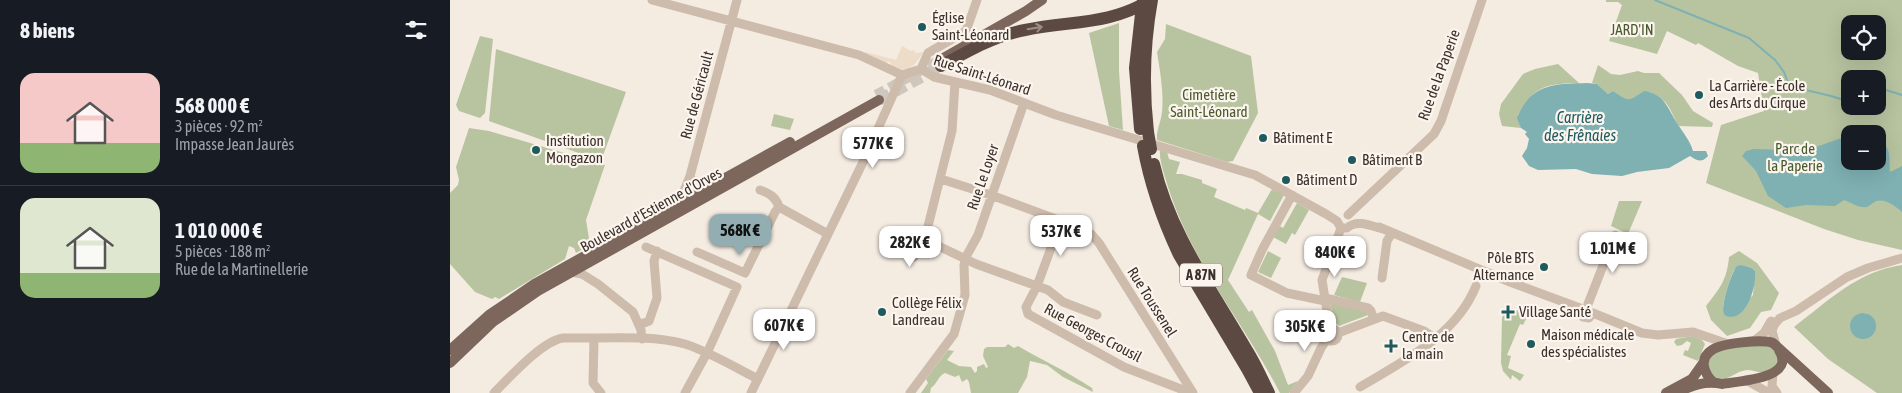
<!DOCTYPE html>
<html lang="fr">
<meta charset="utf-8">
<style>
:root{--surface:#171b24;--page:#20242c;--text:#f1f3f6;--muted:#9ea1a6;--line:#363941;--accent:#92aeb2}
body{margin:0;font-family:"Asap Condensed",sans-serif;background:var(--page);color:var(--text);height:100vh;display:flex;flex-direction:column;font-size:19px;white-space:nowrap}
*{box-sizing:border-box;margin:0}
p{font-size:16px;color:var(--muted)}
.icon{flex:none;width:28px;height:28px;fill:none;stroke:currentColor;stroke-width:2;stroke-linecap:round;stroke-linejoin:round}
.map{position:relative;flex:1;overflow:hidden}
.side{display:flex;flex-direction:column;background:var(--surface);width:450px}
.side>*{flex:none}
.tools{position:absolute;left:1391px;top:15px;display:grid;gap:10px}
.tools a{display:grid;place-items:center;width:45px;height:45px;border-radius:10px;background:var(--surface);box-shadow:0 5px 20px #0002;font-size:25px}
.price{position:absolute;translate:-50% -42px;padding:0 11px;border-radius:10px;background:#fff;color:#222;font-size:16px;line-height:32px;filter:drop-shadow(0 1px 2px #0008)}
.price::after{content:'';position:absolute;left:50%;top:30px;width:15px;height:11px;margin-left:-8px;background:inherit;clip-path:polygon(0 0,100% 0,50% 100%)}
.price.active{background:var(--accent);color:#111}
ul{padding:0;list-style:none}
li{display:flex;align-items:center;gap:15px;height:125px;padding:0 20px}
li+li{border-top:1px solid var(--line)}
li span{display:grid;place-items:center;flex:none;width:140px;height:100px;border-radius:15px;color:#555}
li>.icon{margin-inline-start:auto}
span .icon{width:60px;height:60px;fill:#fffc;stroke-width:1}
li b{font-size:21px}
h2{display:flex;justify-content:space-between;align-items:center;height:60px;padding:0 20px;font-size:21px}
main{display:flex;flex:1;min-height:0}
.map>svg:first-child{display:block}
.green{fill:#b8c4a0;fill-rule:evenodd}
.plaza{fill:#ecdcc8}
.water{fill:#7fb0b2}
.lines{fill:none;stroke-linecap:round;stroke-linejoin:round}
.stream{stroke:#7fb0b2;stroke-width:2}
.major-tunnel{stroke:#cfc6bd;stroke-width:10;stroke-dasharray:10 5;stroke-linecap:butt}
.highway-tunnel{stroke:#cfc6bd;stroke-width:12;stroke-dasharray:12 6;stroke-linecap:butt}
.minor{stroke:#cdbbac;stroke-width:9}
.major{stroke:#7d675c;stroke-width:10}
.highway{stroke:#5c4a42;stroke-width:12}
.highway-bridge{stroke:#5c4a42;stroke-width:12}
.oneway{stroke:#9c8e87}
.poi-dot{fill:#1f5a5e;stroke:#fbf5ee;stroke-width:2}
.labels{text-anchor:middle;stroke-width:4.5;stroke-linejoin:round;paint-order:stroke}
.shield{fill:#fbf5ee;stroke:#756b66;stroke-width:1}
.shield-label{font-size:14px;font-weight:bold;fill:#3b302b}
.poi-label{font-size:15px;fill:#3b302b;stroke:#fbf5ee;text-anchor:start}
.park-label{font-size:15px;fill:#4a5a2e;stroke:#fbf5ee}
.street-label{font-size:15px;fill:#3b302b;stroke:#fbf5ee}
.water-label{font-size:16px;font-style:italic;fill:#1f5a5e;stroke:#fbf5ee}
</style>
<main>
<section class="side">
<h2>8 biens<svg class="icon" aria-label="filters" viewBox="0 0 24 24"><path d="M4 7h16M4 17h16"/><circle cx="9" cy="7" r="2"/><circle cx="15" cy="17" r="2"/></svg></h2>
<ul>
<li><span style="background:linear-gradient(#f6c9c9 70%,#8fb573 0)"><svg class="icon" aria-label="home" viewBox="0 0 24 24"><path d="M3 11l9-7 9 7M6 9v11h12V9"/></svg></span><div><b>568 000 €</b><p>3 pièces · 92 m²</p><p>Impasse Jean Jaurès</p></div></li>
<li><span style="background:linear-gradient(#dfe7d0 75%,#8fb573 0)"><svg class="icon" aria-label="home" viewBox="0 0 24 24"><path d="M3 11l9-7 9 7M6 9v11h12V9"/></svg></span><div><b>1 010 000 €</b><p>5 pièces · 188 m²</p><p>Rue de la Martinellerie</p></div></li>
</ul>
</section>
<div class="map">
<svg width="1452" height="393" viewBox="0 0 1452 393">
<rect width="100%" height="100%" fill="#f4ebe1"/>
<!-- green -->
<path class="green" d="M1156,0H1452V250L1408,240L1374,229L1256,183L1271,125L1314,111L1308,73L1288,66L1248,43L1246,45L1217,31L1207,54L1159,41L1172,5L1168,2H1156ZM1400,24H1428V51H1400ZM1400,79H1428V106H1400ZM1400,134H1428V161H1400Z
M669,23V71L673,130L659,126L639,33Z
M716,24L801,56L808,113L783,161L777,162L707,140C706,131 711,122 712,112C714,93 710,71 707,52L715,39Z
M30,36L43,39L35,113L30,118L9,111L6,105Z
M46,49L176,92L151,161L39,121Z
M1108,64L1129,83C1096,84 1085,85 1068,115L1071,128L1052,126L1049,114L1051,104L1073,74L1085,69Z
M1148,65L1161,74L1170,75L1188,71L1194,73H1209L1232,95L1243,111L1263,123L1262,127L1229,126C1224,119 1221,108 1215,102C1191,79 1190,103 1176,100C1172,99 1167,94 1163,91L1158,94L1147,84L1142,83Z
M324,114L344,119L340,130L321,126Z
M19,128L39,131L155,165L136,220L140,245L126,253L124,248L119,246L115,259L49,299L45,297L42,299L25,292L0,264V193L8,185L9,180L6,167Z
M710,150L717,152L719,159L730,162L726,174H732L752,180V183L767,189L764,197L795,210L796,208L808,213L822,189L834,195L820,221L808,214L778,280L799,312L802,310L825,351L838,385L848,381L839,393H830C794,323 742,263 718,187C715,176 709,161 710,150Z
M1169,201H1192L1178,234L1161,226Z
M847,203L859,210L845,235L842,233L836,244L823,237L830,226L833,228Z
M818,251L831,258L821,278L808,272Z
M1289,251L1307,263L1329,293L1321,310L1311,312L1300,328L1277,336L1261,320L1256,306C1270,288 1277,280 1279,257ZM1292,265L1302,268L1305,271L1303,295L1282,317L1274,315C1270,307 1280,279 1284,270Z
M1452,265V393H1427L1378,359L1344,327C1378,301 1408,271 1452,265ZM1416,313L1424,319V333L1401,331C1399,320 1405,313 1416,313Z
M892,277L917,283L910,302L884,295Z
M880,303L916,311L918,315L889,326L884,321Z
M1057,306L1071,312L1073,307L1076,309L1074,313L1078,315L1073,325L1070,324L1057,355L1061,356L1058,368L1074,375L1070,381L1062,375L1061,380L1053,371L1051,363L1052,318Z
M1243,336L1252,340L1255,344L1248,361L1233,355L1235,350L1238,351L1241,343L1237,341L1232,345L1227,346L1224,342L1226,339Z
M1312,343L1323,347L1328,358L1325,367L1313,373C1308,372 1302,370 1297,370C1287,371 1279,379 1269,381L1259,374L1258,360L1269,350Z
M558,344L564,348L568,346C592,360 618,372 642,388L643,392L613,377L597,365L580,361L577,377L568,393H521L519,382L517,379L512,382L509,375L505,377L495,373C488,376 487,384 481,388L480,393H471L478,383L476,379L498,350L504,351L497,360L509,366L521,367L525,373L527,371V367L534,364L536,368L538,367L533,356L534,349L537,347H555Z"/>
<!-- plaza -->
<path class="plaza" d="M452,46L461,51L463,50L466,53L474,52L464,65L457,69L449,70L440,67L441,63L438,61L436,65L415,54V52L446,60Z"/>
<!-- water -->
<path class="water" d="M1137,83L1147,84L1158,94L1163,91C1179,102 1178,102 1194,91C1214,93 1218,109 1227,123C1233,133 1240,140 1243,151H1256L1258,156C1252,163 1247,161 1240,156L1219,168L1187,172L1172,176L1142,174L1126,169L1088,170L1079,166L1072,156L1077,148L1079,139L1075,134L1077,132L1071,128L1067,118C1081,83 1105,84 1137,83Z
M1400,135V161H1428V139C1442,147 1439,158 1440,172L1452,166V212C1445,206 1433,196 1423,203C1420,205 1418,208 1413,207C1407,207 1400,202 1394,200L1385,206L1356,205L1336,208L1318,196L1306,171L1292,156L1296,151L1304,149L1337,150L1363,148Z
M1292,265L1302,268L1305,271C1307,287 1295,326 1274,315C1270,308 1281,273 1287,266Z
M1400 326a13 13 0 1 1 26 0a13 13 0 1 1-26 0Z"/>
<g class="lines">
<!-- stream -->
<path class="stream" d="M1205,0L1299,38L1325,60L1334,72L1338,83L1343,87L1381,96L1400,102
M1428,98L1436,90L1452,95"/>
<!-- major-tunnel -->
<path class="major-tunnel" d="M426,95L488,61"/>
<!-- highway-tunnel -->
<path class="highway-tunnel" d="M429,100L491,66"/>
<!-- minor -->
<path class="minor" d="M202,0L409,55L452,75L471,69
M471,69L484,77L540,90L606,115L805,175L876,214L887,221L891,228H897C907,219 921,226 933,229
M471,69L478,53L516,31L527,0
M505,82L502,131L476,234L478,241L526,264L587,286L576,307L578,314L674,367L741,393
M240,176L245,186H260
M491,179L541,195L611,221L641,234L649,243L743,393
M310,190C319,193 326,197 329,207
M842,195L812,250L801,275L837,293L875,301
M225,205L232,196L240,176L287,0
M898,215L984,134L991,121L1032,0
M611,221L587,286L598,290L613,302L647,315
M929,227L1060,282L1130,308
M435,245L464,257L472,239L476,238
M196,247L287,287L258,351L235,393
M247,252L295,273L325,212L329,207L378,234
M121,272L132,274L148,284L183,312L191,330L192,339
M932,278L937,241L942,233
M875,298L918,308L921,311L923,318
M1138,304L1165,235
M1130,308V314L1133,317L1139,318L1143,313
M1143,313L1192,333L1208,335L1243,332L1281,345
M189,325L199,321L207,298L204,261L207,251
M876 335a6 6 0 1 1 12 0a6 6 0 1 1-12 0Z
M880,330L872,280L891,228
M888,333L933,316L974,331L986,339
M144,339L143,383L151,393
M1305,340L1314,333L1321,321
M1326,345L1322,331L1324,325L1330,318L1346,311L1397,277L1418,268L1452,258
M1323,373L1322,386L1327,393
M1296,380L1319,393
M910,387C953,361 1006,336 1026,286
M44,393C59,378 92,341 113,338C150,339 200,334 235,344C260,352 284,367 308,379
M301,393L413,162L452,75
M460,393L504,334L515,295L514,265L517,255L528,235L574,103
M844,393L858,376L871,348L877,339"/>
<!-- major -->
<path class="major" d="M488,61L576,11L592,0
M0,350L39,315L86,283L340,142
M0,363L43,322L88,291L429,100
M1264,383C1254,374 1248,359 1262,350C1272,343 1312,339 1323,343L1378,393
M1216,393L1242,379L1254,362
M1226,393C1241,386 1255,380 1272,384C1288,381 1347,379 1329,350"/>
<!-- highway -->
<path class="highway" d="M491,66C518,51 544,36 575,30C623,20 656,26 701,0
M690,129L685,68L691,14
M698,132C693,88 694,44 702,0
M693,146C700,185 712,219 729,255L797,369L810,393
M704,164C720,234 763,291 798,352C806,365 812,379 819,393"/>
<!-- highway-bridge -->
<path class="highway-bridge" d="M691,14L693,0
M698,132L701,149"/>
</g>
<!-- one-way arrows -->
<defs><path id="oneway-shaft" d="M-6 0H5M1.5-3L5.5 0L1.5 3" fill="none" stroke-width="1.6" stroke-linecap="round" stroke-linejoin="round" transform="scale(1.25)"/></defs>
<use class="oneway" href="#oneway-shaft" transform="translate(585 28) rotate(-9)"/>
<!-- markers -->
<g class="poi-dot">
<circle cx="472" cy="27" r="5"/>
<circle cx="1249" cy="95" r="5"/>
<circle cx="813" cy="138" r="5"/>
<circle cx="86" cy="150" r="5"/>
<circle cx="902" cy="160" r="5"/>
<circle cx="836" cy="180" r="5"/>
<circle cx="1094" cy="267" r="5"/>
<circle cx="432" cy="312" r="5"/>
<path d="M1055.5 304.5h5v5h5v5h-5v5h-5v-5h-5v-5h5z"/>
<circle cx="1081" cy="344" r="5"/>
<path d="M938.5 338.5h5v5h5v5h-5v5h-5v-5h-5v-5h5z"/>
</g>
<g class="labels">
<!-- shield labels -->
<rect class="shield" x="730" y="263.5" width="42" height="23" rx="4"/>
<g class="shield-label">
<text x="751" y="280">A 87N</text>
</g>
<!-- poi labels -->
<g class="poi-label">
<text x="482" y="23">Église<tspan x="482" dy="17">Saint-Léonard</tspan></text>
<text x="1259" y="91">La Carrière - École<tspan x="1259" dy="17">des Arts du Cirque</tspan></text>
<text x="823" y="143">Bâtiment E</text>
<text x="96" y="146">Institution<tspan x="96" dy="17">Mongazon</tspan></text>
<text x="912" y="165">Bâtiment B</text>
<text x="846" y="185">Bâtiment D</text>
<text x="1084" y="263" text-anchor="end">Pôle BTS<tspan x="1084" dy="17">Alternance</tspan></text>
<text x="442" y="308">Collège Félix<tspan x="442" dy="17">Landreau</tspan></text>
<text x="1069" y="317">Village Santé</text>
<text x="1091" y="340">Maison médicale<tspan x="1091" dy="17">des spécialistes</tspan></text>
<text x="952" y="342">Centre de<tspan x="952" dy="17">la main</tspan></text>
</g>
<!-- park labels -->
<g class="park-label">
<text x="1182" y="35">JARD'IN</text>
<text x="759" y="100">Cimetière<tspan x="759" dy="17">Saint-Léonard</tspan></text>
<text x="1345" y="154">Parc de<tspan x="1345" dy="17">la Paperie</tspan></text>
</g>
<!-- street labels -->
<g class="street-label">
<text transform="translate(532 75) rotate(18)" y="5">Rue Saint-Léonard</text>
<text transform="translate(989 75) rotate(-70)" y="5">Rue de la Paperie</text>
<text transform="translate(247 95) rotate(-75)" y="5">Rue de Géricault</text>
<text transform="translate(533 177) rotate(-71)" y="5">Rue Le Loyer</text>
<text transform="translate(201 210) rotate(-29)" y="5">Boulevard d'Estienne d'Orves</text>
<text transform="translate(702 302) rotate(58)" y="5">Rue Toussenel</text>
<text transform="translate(643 333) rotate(28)" y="5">Rue Georges Crousil</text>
</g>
<!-- water labels -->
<g class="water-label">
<text x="1130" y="123">Carrière<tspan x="1130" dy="18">des Frênaies</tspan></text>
</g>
</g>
</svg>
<div class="tools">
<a><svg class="icon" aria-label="locate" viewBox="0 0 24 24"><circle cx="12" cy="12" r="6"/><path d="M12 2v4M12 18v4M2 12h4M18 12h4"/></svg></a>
<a>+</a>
<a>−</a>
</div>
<b class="price" style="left:423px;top:169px">577K €</b>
<b class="price active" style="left:290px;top:256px">568K €</b>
<b class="price" style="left:611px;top:257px">537K €</b>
<b class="price" style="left:460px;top:268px">282K €</b>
<b class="price" style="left:1163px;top:274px">1.01M €</b>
<b class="price" style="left:885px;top:278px">840K €</b>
<b class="price" style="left:334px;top:351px">607K €</b>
<b class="price" style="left:855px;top:352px">305K €</b>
</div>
</main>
